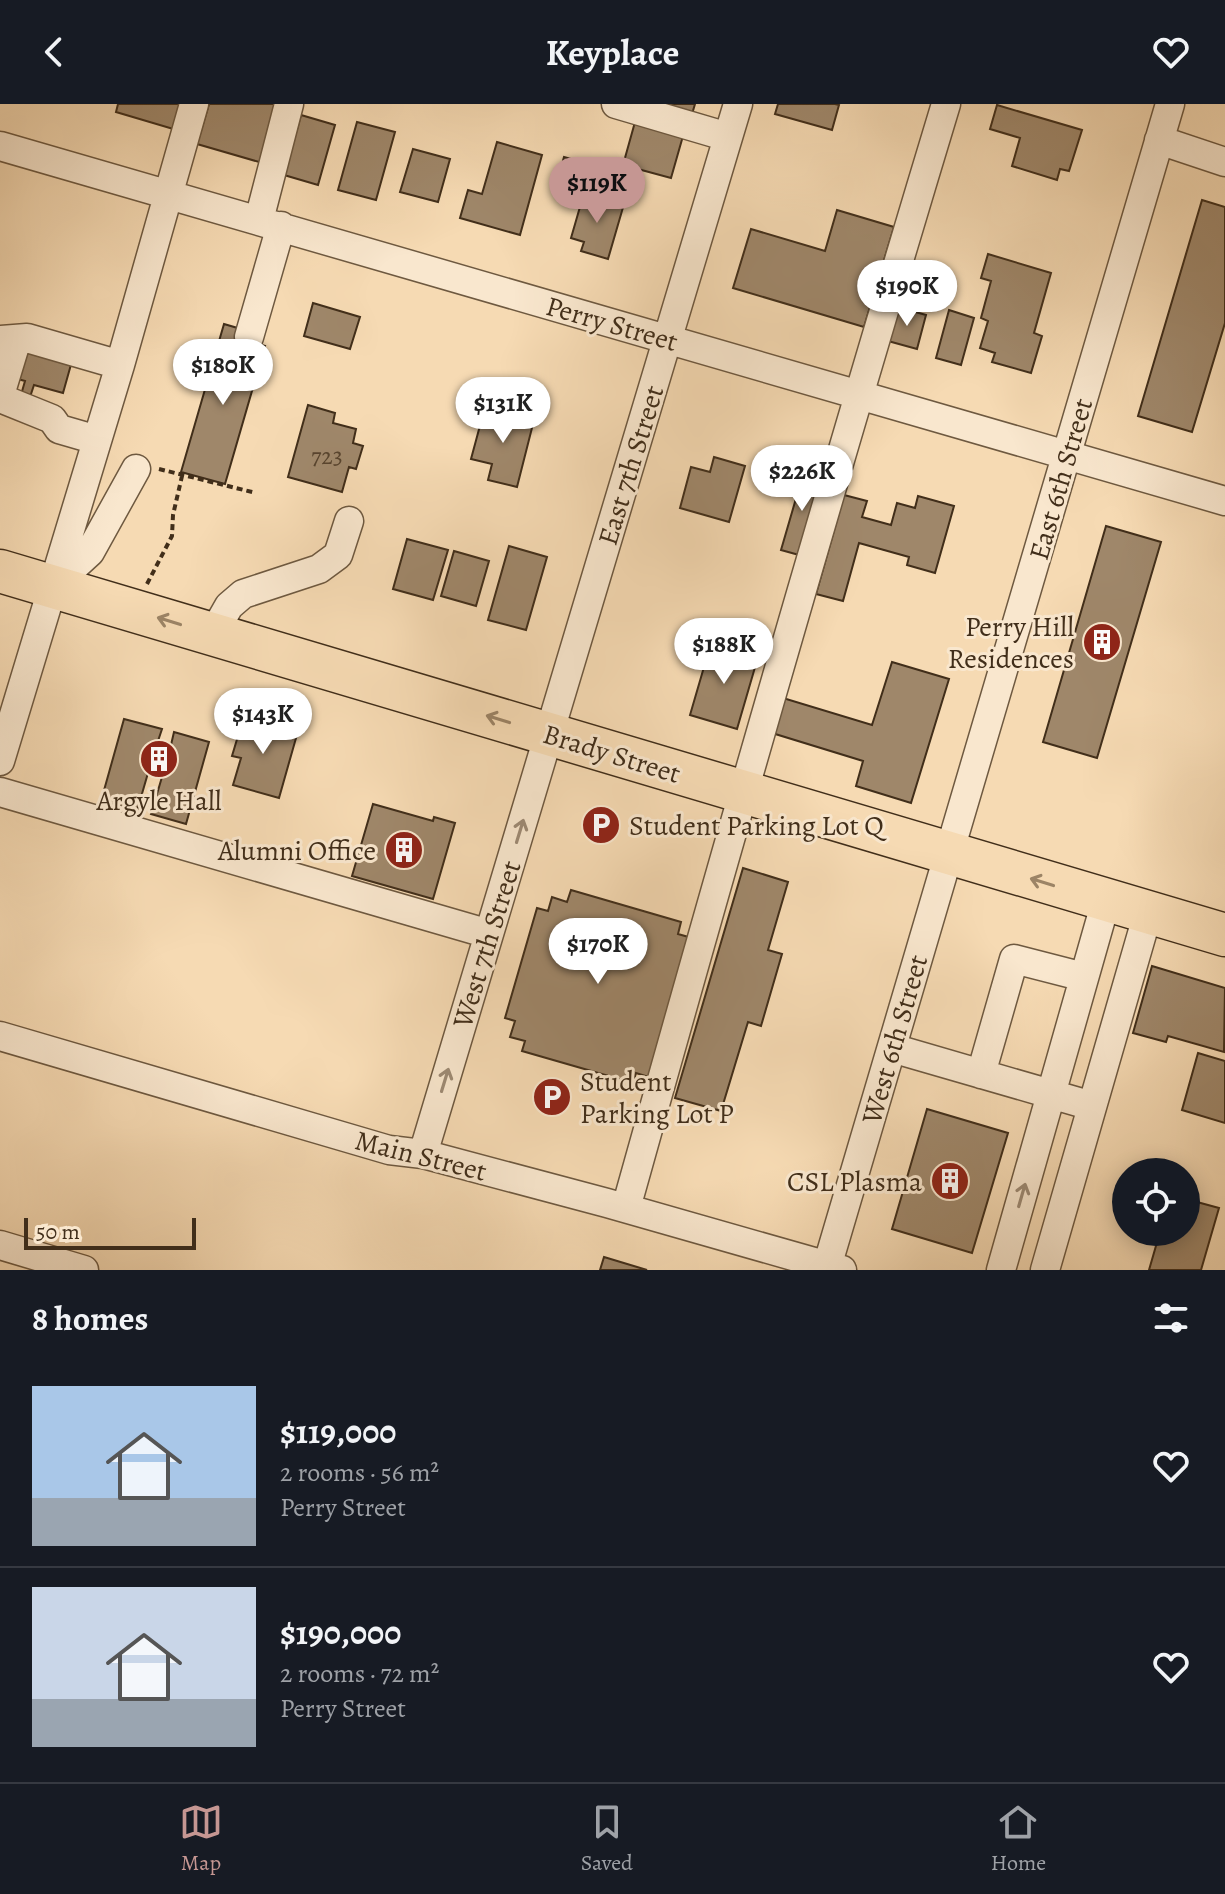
<!DOCTYPE html>
<meta charset="utf-8">
<style>
:root{--surface:#171b24;--page:#20242c;--text:#f1f3f6;--muted:#9ea1a6;--line:#363941;--accent:#c59692}
body{margin:0;font-family:Alegreya,serif;background:var(--page);color:var(--text);height:100vh;display:flex;flex-direction:column;font-size:30px;white-space:nowrap}
*{box-sizing:border-box;margin:0}
p{font-size:26px;color:var(--muted)}
.icon{flex:none;width:44px;height:44px;fill:none;stroke:currentColor;stroke-width:2;stroke-linecap:round;stroke-linejoin:round}
.map{position:relative;height:1166px;overflow:hidden}
.details{display:flex;flex-direction:column;background:var(--surface);flex:1}
.details>*{flex:none}
.buttons{position:absolute;left:1112px;top:1054px;display:grid;gap:16px}
.buttons a{display:grid;place-items:center;width:88px;height:88px;border-radius:50%;background:var(--surface);box-shadow:0 4px 20px #0003;font-size:40px}
.scale{position:absolute;left:24px;bottom:20px;width:172px;box-sizing:border-box;padding-left:8px;border:4px solid #412e1a;border-top:0;font-size:22px;line-height:28px;white-space:nowrap;color:#412e1a;-webkit-text-stroke:6px #f9e7ce;paint-order:stroke}
.price{position:absolute;translate:-50% -68px;padding:0 18px;border-radius:28px;background:#fff;color:#222;font-size:26px;line-height:52px;filter:drop-shadow(0 2px 4px #0008)}
.price::after{content:'';position:absolute;left:50%;top:48px;width:24px;height:18px;margin-left:-12px;background:inherit;clip-path:polygon(0 0,100% 0,50% 100%)}
.price.current{background:var(--accent);color:#111}
ul{padding:0;list-style:none}
li{display:flex;align-items:center;gap:24px;height:200px;padding:0 32px}
li+li{border-top:2px solid var(--line)}
li span{display:grid;place-items:center;flex:none;width:224px;height:160px;border-radius:0px;color:#555}
li>.icon{margin-inline-start:auto}
span .icon{width:96px;height:96px;fill:#fffc;stroke-width:1}
li b{font-size:34px}
h2{display:flex;justify-content:space-between;align-items:center;height:96px;padding:0 32px;font-size:34px}
header{display:flex;justify-content:space-between;align-items:center;height:104px;padding:0 32px;background:var(--surface);font-size:36px;font-weight:600}
.menu{display:flex;justify-content:space-around;align-items:center;height:112px;border-top:2px solid var(--line);background:var(--surface);font-size:22px;color:var(--muted)}
.menu a{display:grid;justify-items:center;gap:4px}
.menu .current{color:var(--accent)}
.map>svg:first-child{display:block}
.building{fill:#9f876a;stroke:#412e1a;stroke-width:2}
.lines{fill:none;stroke-linecap:round;stroke-linejoin:round}
.minor-casing{stroke:#6e5940;stroke-width:31}
.highway-casing{stroke:#412e1a;stroke-width:45}
.path{stroke:#412e1a;stroke-width:4;stroke-dasharray:6 4;stroke-linecap:butt}
.minor{stroke:#f9e7ce;stroke-width:28}
.highway{stroke:#f6dab3;stroke-width:42}
.oneway{stroke:#9c8466}
.oneway2{stroke:#9d8a74}
.labels{text-anchor:middle;stroke-width:6;stroke-linejoin:round;paint-order:stroke}
.number-label{font-size:24px;fill:#58442e}
.street-label{font-size:28px;fill:#412e1a;stroke:#f9e7ce}
.poi-label{font-size:28px;fill:#412e1a;stroke:#f9e7ce;text-anchor:end}
</style>
<header><svg class="icon" aria-label="back" viewBox="0 0 24 24"><path d="M15 5l-7 7 7 7"/></svg>Keyplace<svg class="icon" aria-label="heart" viewBox="0 0 24 24"><path d="M12 20l-8-8c-3-5 5-10 8-4 3-6 11-1 8 4z"/></svg></header>
<div class="map">
<svg width="1225" height="1166" viewBox="0 0 1225 1166">
<rect width="100%" height="100%" fill="#f6dab3"/>
<filter id="stains"><feTurbulence type="fractalNoise" baseFrequency=".0025" numOctaves="4"/><feColorMatrix values="0 0 0 0 .2 0 0 0 0 .09 0 0 0 0 .02 0 0 0 .5 -.17"/></filter>
<radialGradient id="worn" r=".72"><stop offset=".6" stop-color="#630" stop-opacity="0"/><stop offset="1" stop-color="#630" stop-opacity=".3"/></radialGradient>
<!-- building -->
<path class="building" d="M118,0H188L180,27L116,8Z
M209,0H280L266,60L197,40Z
M644,0H695L690,17Z
M778,0H835L839,1L832,26L775,10Z
M997,1L1082,26L1069,67L1060,65L1057,76L1012,62L1020,34L990,25Z
M301,11L335,21L318,81L284,71Z
M357,18L395,28L376,96L338,86Z
M635,18L683,32L671,74L623,61Z
M497,38L542,51L520,131L460,114L468,86L482,90Z
M413,45L450,55L438,98L400,88Z
M564,53L592,61L586,82L558,74Z
M584,89L624,100L608,155L581,147L584,138L571,134Z
M1202,96L1225,103V219L1192,328L1138,312Z
M837,106L894,123L864,223L733,184L751,125L825,147Z
M988,150L1051,169L1034,229L1042,232L1031,269L992,258L995,249L980,244L988,217L981,214L991,177L981,174Z
M313,199L360,213L350,245L304,232Z
M898,203L926,211L917,245L888,237Z
M949,206L974,214L961,261L936,254Z
M224,220L241,225L238,234L265,242L225,380L181,368Z
M22,243L72,257L63,289L34,281L30,293L21,291L25,277L14,274Z
M308,301L335,309L333,319L356,325L353,339L363,342L356,365L349,363L342,388L288,373Z
M485,303L534,316L517,383L488,376L492,360L471,355Z
M714,353L745,362L729,418L680,404L691,363L710,368Z
M804,367L822,372L799,451L781,446Z
M844,391L867,397L862,413L891,421L897,399L915,404L918,392L954,402L935,469L907,461L909,453L859,439L843,497L816,490Z
M1106,422L1161,438L1097,654L1043,638Z
M407,435L448,446L433,496L393,485Z
M509,442L547,453L526,526L488,516Z
M454,447L489,457L476,502L441,492Z
M711,539L758,553L737,625L690,611Z
M892,558L949,575L911,699L856,682L863,657L772,629L783,594L872,621Z
M244,612L298,627L279,694L233,681L241,654L232,652Z
M124,615L162,625L158,637L171,641L174,628L209,638L186,720L151,710L162,673L148,669L137,707L101,697Z
M373,700L433,717L434,713L455,719L433,795L352,772Z
M743,764L788,778L768,846L782,850L761,922L748,918L721,1007L675,994Z
M571,786L681,818L678,830L692,834L652,974L636,969L633,979L522,947L525,937L510,933L515,917L505,914L537,804L548,807L552,793L567,798Z
M1152,862L1225,884L1224,948L1168,932L1166,938L1133,929Z
M1198,949L1225,957V1019L1182,1006Z
M927,1005L1008,1029L972,1149L892,1125Z
M1186,1095L1219,1104L1201,1166H1149L1160,1128H1186Z
M604,1153L647,1166H600Z"/>
<g class="lines">
<!-- minor casing -->
<g class="minor-casing">
<path id="minor" d="M616,0L728,33
M1159,36L1225,58
M0,42L1225,397
M259,116L289,0
M249,233L281,122
M0,236L27,234L120,261
M0,291L17,235
M0,294L52,315L59,325L97,336
M53,482L90,448L136,365
M213,530L229,502L243,490L319,465L338,451L349,417
M0,657L120,261L194,0
M0,688L489,830
M0,932L389,1046L423,1050L607,1099L842,1166
M892,944L1092,1002
M981,970L1014,855L1084,873
M423,1050L738,0
M626,1104C729,735 835,367 946,0
M0,1141L84,1166
M826,1166L1170,0
M1001,1166L1106,797
M1045,1166L1148,809"/>
</g>
<!-- highway casing -->
<g class="highway-casing">
<path id="highway" d="M0,467L1225,831"/>
</g>
<!-- path -->
<path class="path" d="M159,365L256,389
M147,480L172,432L173,411L182,372"/>
<!-- minor -->
<use href="#minor" class="minor"/>
<!-- highway -->
<use href="#highway" class="highway"/>
</g>
<!-- one-way arrows -->
<defs><path id="oneway-shaft" d="M-6 0H5M1.5-3L5.5 0L1.5 3" fill="none" stroke-width="1.6" stroke-linecap="round" stroke-linejoin="round" transform="scale(2)"/></defs>
<g class="oneway">
<use href="#oneway-shaft" transform="translate(169 517) rotate(-163)"/>
<use href="#oneway-shaft" transform="translate(498 615) rotate(-163)"/>
<use href="#oneway-shaft" transform="translate(1042 778) rotate(-163)"/>
</g>
<g class="oneway2">
<use href="#oneway-shaft" transform="translate(520 727) rotate(-73)"/>
<use href="#oneway-shaft" transform="translate(445 976) rotate(-73)"/>
<use href="#oneway-shaft" transform="translate(1022 1091) rotate(-74)"/>
</g>
<!-- icons -->
<defs>
<g id="building-disc" transform="scale(2)"><circle r="9.5" fill="#8f2418" stroke="#f9e7ce"/><path d="M-4-6H4V6H1V3H-1V6H-4ZM-2.5-4.3h1.7v1.8h-1.7ZM.8-4.3h1.7v1.8H.8ZM-2.5-1h1.7V.8h-1.7ZM.8-1h1.7V.8H.8Z" fill="#fff"/></g>
<g id="parking-disc" transform="scale(2)"><circle r="9.5" fill="#8f2418" stroke="#f9e7ce"/><path d="M-3.5-5.5H1a3.5 3.5 0 0 1 0 7H-1V5.5H-3.5ZM-1-3.4V-.6H.8a1.4 1.4 0 0 0 0-2.8Z" fill="#fff"/></g>
</defs>
<g fill-rule="evenodd">
<use href="#building-disc" x="1102" y="538"/>
<use href="#building-disc" x="159" y="655"/>
<use href="#parking-disc" x="601" y="721"/>
<use href="#building-disc" x="404" y="746"/>
<use href="#parking-disc" x="552" y="993"/>
<use href="#building-disc" x="950" y="1077"/>
</g>
<g class="labels">
<!-- number labels -->
<g class="number-label">
<text x="327" y="360">723</text>
</g>
<!-- street labels -->
<g class="street-label">
<text transform="translate(612 219) rotate(16)" y="10">Perry Street</text>
<text transform="translate(630 361) rotate(-73)" y="10">East 7th Street</text>
<text transform="translate(1060 375) rotate(-74)" y="10">East 6th Street</text>
<text transform="translate(612 649) rotate(17)" y="10">Brady Street</text>
<text transform="translate(486 840) rotate(-73)" y="10">West 7th Street</text>
<text transform="translate(894 935) rotate(-74)" y="10">West 6th Street</text>
<text transform="translate(421 1051) rotate(14)" y="10">Main Street</text>
</g>
<!-- poi labels -->
<g class="poi-label">
<text x="1074" y="532">Perry Hill<tspan x="1074" dy="32">Residences</tspan></text>
<text x="159" y="706" text-anchor="middle">Argyle Hall</text>
<text x="629" y="731" text-anchor="start">Student Parking Lot Q</text>
<text x="376" y="756">Alumni Office</text>
<text x="580" y="987" text-anchor="start">Student<tspan x="580" dy="32">Parking Lot P</tspan></text>
<text x="922" y="1087">CSL Plasma</text>
</g>
</g>
<rect width="100%" height="100%" filter="url(#stains)"/>
<rect width="100%" height="100%" fill="url(#worn)"/>
</svg>
<div class="buttons">
<a><svg class="icon" aria-label="locate" viewBox="0 0 24 24"><circle cx="12" cy="12" r="6"/><path d="M12 2v4M12 18v4M2 12h4M18 12h4"/></svg></a>
</div>
<div class="scale">50 m</div>
<b class="price current" style="left:597px;top:121px">$119K</b>
<b class="price" style="left:907px;top:224px">$190K</b>
<b class="price" style="left:223px;top:303px">$180K</b>
<b class="price" style="left:503px;top:341px">$131K</b>
<b class="price" style="left:802px;top:409px">$226K</b>
<b class="price" style="left:724px;top:582px">$188K</b>
<b class="price" style="left:263px;top:652px">$143K</b>
<b class="price" style="left:598px;top:882px">$170K</b>
</div>
<section class="details">
<h2>8 homes<svg class="icon" aria-label="filters" viewBox="0 0 24 24"><path d="M4 7h16M4 17h16"/><circle cx="9" cy="7" r="2"/><circle cx="15" cy="17" r="2"/></svg></h2>
<ul>
<li><span style="background:linear-gradient(#a9c7e8 70%,#9aa5b1 0)"><svg class="icon" aria-label="home" viewBox="0 0 24 24"><path d="M3 11l9-7 9 7M6 9v11h12V9"/></svg></span><div><b>$119,000</b><p>2 rooms · 56 m²</p><p>Perry Street</p></div><svg class="icon" aria-label="heart" viewBox="0 0 24 24"><path d="M12 20l-8-8c-3-5 5-10 8-4 3-6 11-1 8 4z"/></svg></li>
<li><span style="background:linear-gradient(#c9d6e8 70%,#9aa5b1 0)"><svg class="icon" aria-label="home" viewBox="0 0 24 24"><path d="M3 11l9-7 9 7M6 9v11h12V9"/></svg></span><div><b>$190,000</b><p>2 rooms · 72 m²</p><p>Perry Street</p></div><svg class="icon" aria-label="heart" viewBox="0 0 24 24"><path d="M12 20l-8-8c-3-5 5-10 8-4 3-6 11-1 8 4z"/></svg></li>
</ul>
</section>
<nav class="menu">
<a class="current"><svg class="icon" aria-label="map" viewBox="0 0 24 24"><path d="M3 6l6-2 6 2 6-2v14l-6 2-6-2-6 2zM9 4v14M15 6v14"/></svg>Map</a>
<a><svg class="icon" aria-label="saved" viewBox="0 0 24 24"><path d="M7 4h10v16l-5-4-5 4z"/></svg>Saved</a>
<a><svg class="icon" aria-label="home" viewBox="0 0 24 24"><path d="M3 11l9-7 9 7M6 9v11h12V9"/></svg>Home</a>
</nav>
